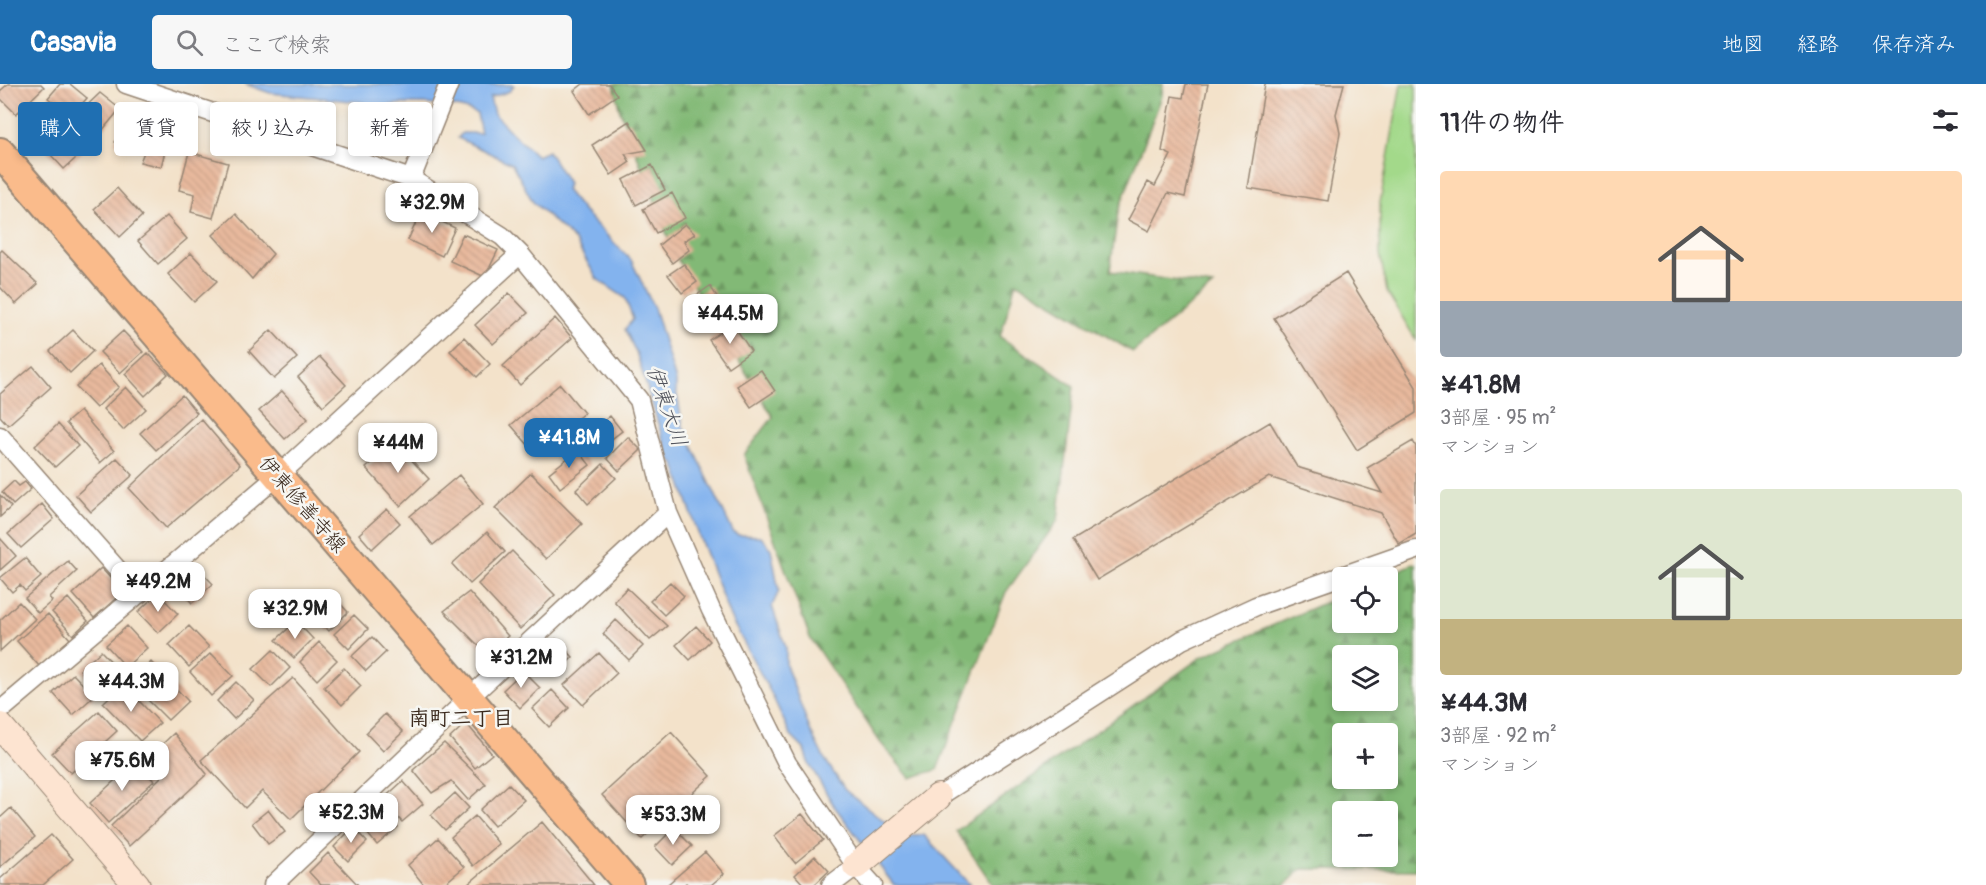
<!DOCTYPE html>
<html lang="ja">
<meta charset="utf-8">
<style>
:root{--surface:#fff;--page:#f7f7f7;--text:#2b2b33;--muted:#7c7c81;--accent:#1f6fb2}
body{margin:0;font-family:Pangolin,"Klee One",sans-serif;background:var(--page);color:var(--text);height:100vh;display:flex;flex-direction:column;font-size:22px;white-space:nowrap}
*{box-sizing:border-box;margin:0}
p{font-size:20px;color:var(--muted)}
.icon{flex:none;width:33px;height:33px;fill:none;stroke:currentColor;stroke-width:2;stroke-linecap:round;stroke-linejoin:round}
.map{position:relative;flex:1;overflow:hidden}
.sheet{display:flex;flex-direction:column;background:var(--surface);width:570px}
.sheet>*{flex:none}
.hud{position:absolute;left:18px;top:18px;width:570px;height:54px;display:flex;gap:12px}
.tools{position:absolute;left:1332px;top:483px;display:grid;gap:12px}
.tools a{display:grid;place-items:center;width:66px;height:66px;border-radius:6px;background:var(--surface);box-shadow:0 3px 9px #0003;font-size:30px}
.price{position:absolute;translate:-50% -51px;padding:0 14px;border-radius:12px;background:#fff;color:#222;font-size:20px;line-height:39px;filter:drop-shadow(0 2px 3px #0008)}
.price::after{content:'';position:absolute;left:50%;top:36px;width:18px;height:14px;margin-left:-9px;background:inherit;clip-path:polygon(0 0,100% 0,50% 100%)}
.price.active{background:var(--accent);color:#fff}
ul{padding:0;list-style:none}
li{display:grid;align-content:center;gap:12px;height:318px;padding:0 24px}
li span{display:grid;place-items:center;height:186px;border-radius:6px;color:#555}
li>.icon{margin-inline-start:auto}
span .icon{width:108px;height:108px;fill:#fffc;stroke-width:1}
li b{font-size:26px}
h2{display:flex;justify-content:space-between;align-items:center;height:72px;padding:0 24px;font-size:26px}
.tag{padding:0 21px;border-radius:6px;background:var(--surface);box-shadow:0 3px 9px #0003;font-size:21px;line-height:54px}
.tag.active{background:var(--accent);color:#fff}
header{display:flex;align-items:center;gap:36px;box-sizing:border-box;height:84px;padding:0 30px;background:var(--accent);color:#fff}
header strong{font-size:28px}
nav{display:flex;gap:33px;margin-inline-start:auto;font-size:21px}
.search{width:420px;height:54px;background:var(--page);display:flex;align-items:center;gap:15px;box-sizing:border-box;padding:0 21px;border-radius:6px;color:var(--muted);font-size:22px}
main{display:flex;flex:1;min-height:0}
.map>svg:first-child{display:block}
.forest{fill:url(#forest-firs);stroke:#5e724a;stroke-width:1.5;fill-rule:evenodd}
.garden{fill:#a3d98a;stroke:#6f8254;stroke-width:1.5}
.water{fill:#83b3ee;stroke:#5f6e86;stroke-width:1.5}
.building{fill:url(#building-back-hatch)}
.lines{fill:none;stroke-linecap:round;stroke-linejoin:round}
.street-casing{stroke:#978674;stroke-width:21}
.secondary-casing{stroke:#978674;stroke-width:28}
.primary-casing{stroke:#978674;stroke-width:32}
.street{stroke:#fff;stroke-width:18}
.secondary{stroke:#fde4d1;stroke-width:26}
.primary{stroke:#fabb8b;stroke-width:28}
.labels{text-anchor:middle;stroke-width:5;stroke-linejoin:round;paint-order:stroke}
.street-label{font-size:20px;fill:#3b2a1e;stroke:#f6f6f2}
.water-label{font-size:21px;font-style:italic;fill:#51535c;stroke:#f6f6f2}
.neighbourhood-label{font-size:21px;font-weight:bold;fill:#3b2a1e;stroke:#f6f6f2}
</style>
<header>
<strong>Casavia</strong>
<div class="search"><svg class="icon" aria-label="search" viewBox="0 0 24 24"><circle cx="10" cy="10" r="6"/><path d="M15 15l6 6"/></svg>ここで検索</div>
<nav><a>地図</a><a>経路</a><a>保存済み</a></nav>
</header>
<main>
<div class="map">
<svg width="1416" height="801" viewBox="0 0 1416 801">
<defs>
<pattern id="forest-firs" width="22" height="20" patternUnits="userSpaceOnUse" patternTransform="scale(1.5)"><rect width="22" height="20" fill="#82b976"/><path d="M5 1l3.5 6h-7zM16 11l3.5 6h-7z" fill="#6c9760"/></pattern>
<pattern id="building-back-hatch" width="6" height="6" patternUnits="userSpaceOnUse" patternTransform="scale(1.5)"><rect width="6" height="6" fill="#e8b99d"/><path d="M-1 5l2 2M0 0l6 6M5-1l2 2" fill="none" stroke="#c89f87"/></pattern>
</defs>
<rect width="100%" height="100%" fill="#f6f6f2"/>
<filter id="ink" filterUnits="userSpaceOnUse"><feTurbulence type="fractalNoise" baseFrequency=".0167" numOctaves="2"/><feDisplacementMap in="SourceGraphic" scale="12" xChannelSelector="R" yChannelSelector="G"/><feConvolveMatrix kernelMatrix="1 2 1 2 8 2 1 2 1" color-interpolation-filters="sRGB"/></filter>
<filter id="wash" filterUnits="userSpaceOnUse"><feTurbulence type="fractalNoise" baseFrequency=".008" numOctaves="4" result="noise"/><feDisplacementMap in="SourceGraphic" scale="24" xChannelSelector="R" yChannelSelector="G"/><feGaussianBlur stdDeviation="1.35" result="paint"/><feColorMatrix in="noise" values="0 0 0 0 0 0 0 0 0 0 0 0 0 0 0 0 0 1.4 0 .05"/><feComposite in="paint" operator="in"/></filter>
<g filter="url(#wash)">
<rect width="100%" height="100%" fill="#f3e2ca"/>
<!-- forest -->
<path class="forest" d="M614,0H1163L1162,12L1118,128L1110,187L1213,202L1133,268L1016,198L1000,253L1074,302L1058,436L1006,508L937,686L910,694L880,658L810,554L744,371L773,333L674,170L619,24Z
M1416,479V786L1302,785L1285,801H993L956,747L1203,572L1342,511V538H1388V494L1382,493ZM1342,572H1388V616H1342ZM1342,650H1388V694H1342ZM1342,728H1388V772H1342Z"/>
<!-- garden -->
<path class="garden" d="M1401,0H1416V256L1387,208L1380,170V119Z"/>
<!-- water -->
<path class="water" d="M245,0L514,1L510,7L490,14L494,30L513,50L537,72L548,67L568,99L566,106L584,128L631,176L654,224L676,297V306L683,342L733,448L738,451L761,452L771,465L779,507L772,522L786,564V581L810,646L824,674L845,706L905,753L924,751L970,801H894L834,722L808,678L804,665L791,652L772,611L730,533L699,452L675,381L668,372L637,271L625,245L633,235L625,214L597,195L575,157L533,118L512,80L458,54L462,49H481L477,30C461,20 422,20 402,20C387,21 375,25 361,18L270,9Z"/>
<g id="blocks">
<!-- building -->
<path class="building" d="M8,0H41L44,3L16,30L0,14V7Z
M60,0H70L87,14L71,33L48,14Z
M583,0H609L617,11L589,30L574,7Z
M1186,0H1208L1185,113L1168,109L1149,147L1128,136L1148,98L1155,102L1171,71L1162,67L1172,12L1183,14Z
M1265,0H1344L1336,30L1340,49L1328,117L1248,104Z
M100,9L120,25L96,54L78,30Z
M126,29L171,43L161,83L140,78L144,68L115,58Z
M61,37L86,65L64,85L38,57Z
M629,37L647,66L625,70L630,78L611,91L592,61Z
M189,68L228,79L213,134L191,128L195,110L179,106Z
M652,81L665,106L636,121L623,96Z
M117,104L142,132L120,153L94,125Z
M672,109L685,134L656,149L643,125Z
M421,128L455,144L442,172L408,156Z
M236,130L273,170L252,195L213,151Z
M167,132L187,155L158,180L138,157Z
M685,140L695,150L684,157L689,166L672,179L659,161Z
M463,150L498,166L485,193L450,177Z
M2,166L38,200L16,220L0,203V168Z
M191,169L217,197L194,218L168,190Z
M684,180L697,198L682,209L668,191Z
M1346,189L1416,303V329L1357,366L1274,234Z
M710,202L728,229L705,245L687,218Z
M509,209L528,229L493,260L475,241Z
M555,234L572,254L520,301L503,282Z
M733,240L751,267L728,283L709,256Z
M73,246L93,267L70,289L50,267Z
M271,246L297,274L274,295L249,267Z
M123,247L143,268L120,289L100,268Z
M464,253L490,280L477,293L450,267Z
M148,269L168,290L145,312L125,290Z
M320,273L346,301L323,322L298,293Z
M99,281L119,303L96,324L76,303Z
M33,282L51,303L8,341L0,332V310Z
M761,286L775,307L751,323L737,302Z
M560,300L584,329L535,369L511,341Z
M126,303L146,325L123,346L103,325Z
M282,307L308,335L285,355L259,327Z
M182,311L197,329L156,366L140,349Z
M80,327L114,367L100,379L66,339Z
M610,332L622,347L592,370L581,355Z
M201,335L240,381L166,444L129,404Z
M1270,338L1297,383L1382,409L1367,384L1413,357L1416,363V450L1399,460L1381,429L1269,393L1097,496L1073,456Z
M58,340L78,362L55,383L35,362Z
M628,353L641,366L619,387L607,374Z
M395,358L429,395L400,422L366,384Z
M578,366L590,381L560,404L549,389Z
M117,374L133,391L91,428L76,411Z
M603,380L616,394L588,420L576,406Z
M531,389L582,440L546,475L495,424Z
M459,391L483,420L433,461L410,432Z
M14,397L19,402L25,398L31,405L13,421L2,408Z
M0,411L11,423L0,433Z
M42,420L54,435L21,464L8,450Z
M387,425L400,439L372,465L359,450Z
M487,448L505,468L470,500L452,480Z
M0,454L16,472L0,486Z
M512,467L555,511L520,545L478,500Z
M25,474L41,493L25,507L20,501L12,508L0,494Z
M68,477L77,487L49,513L52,517L38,529L25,514Z
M192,478L213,500L192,519L172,497Z
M101,484L123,508L94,534L73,510Z
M670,498L684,512L664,531L650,517Z
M627,504L667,542L650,556L614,517Z
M469,508L508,552L487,570L444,527Z
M158,509L178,530L158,549L138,528Z
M331,510L348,528L329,547L311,529Z
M68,514L88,537L73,551L52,528Z
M19,518L35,535L0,567V536Z
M48,530L70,555L40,583L17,557Z
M354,531L368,545L349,565L334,550Z
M616,536L643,562L629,576L603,550Z
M296,537L313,555L294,574L276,556Z
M127,542L147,564L126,583L106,561Z
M189,542L209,563L189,583L169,561Z
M696,542L710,557L690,576L676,561Z
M372,553L386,568L366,587L352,572Z
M556,555L573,573L554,592L536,575Z
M319,558L337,576L317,596L300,578Z
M273,566L290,584L271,603L253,585Z
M101,567L121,588L100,607L80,586Z
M211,569L233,592L211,612L190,588Z
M599,569L617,589L583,621L564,601Z
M151,578L188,617L168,636L130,598Z
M344,584L361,602L342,621L324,603Z
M523,587L540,604L520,624L503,606Z
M73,590L94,612L73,631L53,609Z
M293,594L359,668L291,735L262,707L245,724L201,676Z
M236,598L254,616L234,635L217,617Z
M123,600L160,639L140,657L103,619Z
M552,606L569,624L549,643L532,625Z
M99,627L117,647L71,689L52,669Z
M385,630L403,648L383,667L366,649Z
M466,639L492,670L475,684L450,654Z
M671,648L711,692L642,755L602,711Z
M174,649L207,690L129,762L111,742L161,693L147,675Z
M444,659L486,700L468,716L451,697L432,709L413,686Z
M136,677L154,697L108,739L90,719Z
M403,697L423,720L402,738L382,716Z
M509,700L524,716L494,742L480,726Z
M455,709L469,724L445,746L431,731Z
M379,720L398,743L377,761L358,738Z
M11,724L35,753L0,783V734Z
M268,726L285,748L268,760L252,739Z
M802,730L823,756L795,779L774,752Z
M475,732L499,760L473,782L451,753Z
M542,738L594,801H467Z
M353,743L367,758L348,777L334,763Z
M674,744L692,762L672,781L655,763Z
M51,751L73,775L43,801H1L0,795Z
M438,754L464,783L443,801H424L408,781Z
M705,768L724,790L711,801H688L686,799L684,801H669L668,800Z
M328,769L358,801H321L309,788Z
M815,772L829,787L814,801H804L795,791Z"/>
</g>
</g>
<g filter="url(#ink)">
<use href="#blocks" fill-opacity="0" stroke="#978674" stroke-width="1.5"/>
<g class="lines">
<!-- street casing -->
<g class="street-casing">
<path id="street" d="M126,0L411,95L502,152L520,170L639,316L668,429L711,526L787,679L856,782L873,801
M411,95L449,0
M0,352L139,510
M0,627L279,391L520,170
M938,713L1182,556L1256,522L1416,466
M273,801L469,614L668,429
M831,801L856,782"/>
</g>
<!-- secondary casing -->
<g class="secondary-casing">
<path id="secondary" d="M0,642L137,801
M856,782L938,713"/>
</g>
<!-- primary casing -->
<g class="primary-casing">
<path id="primary" d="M0,68L629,801"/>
</g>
<!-- street -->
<use href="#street" class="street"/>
<!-- secondary -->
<use href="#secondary" class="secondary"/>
<!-- primary -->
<use href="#primary" class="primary"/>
</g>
</g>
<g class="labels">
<!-- street labels -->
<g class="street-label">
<text transform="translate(303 420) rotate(49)" y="7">伊東修善寺線</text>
</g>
<!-- water labels -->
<g class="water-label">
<text transform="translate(667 322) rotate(71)" y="7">伊東大川</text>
</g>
<!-- neighbourhood labels -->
<g class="neighbourhood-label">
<text x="461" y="641">南町二丁目</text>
</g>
</g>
</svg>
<div class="tools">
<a><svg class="icon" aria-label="locate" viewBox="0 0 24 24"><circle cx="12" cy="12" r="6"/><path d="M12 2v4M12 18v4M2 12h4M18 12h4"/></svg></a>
<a><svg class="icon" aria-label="layers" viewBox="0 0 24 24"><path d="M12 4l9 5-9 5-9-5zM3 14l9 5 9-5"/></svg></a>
<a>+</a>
<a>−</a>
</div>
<b class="price" style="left:432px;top:150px">¥32.9M</b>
<b class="price" style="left:730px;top:261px">¥44.5M</b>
<b class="price active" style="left:569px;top:385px">¥41.8M</b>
<b class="price" style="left:398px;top:390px">¥44M</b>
<b class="price" style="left:158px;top:529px">¥49.2M</b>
<b class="price" style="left:295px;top:556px">¥32.9M</b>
<b class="price" style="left:521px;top:605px">¥31.2M</b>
<b class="price" style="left:131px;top:629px">¥44.3M</b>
<b class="price" style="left:122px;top:708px">¥75.6M</b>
<b class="price" style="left:351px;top:760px">¥52.3M</b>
<b class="price" style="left:673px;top:762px">¥53.3M</b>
<div class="hud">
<a class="tag active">購入</a>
<a class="tag">賃貸</a>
<a class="tag">絞り込み</a>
<a class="tag">新着</a>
</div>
</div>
<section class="sheet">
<h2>11件の物件<svg class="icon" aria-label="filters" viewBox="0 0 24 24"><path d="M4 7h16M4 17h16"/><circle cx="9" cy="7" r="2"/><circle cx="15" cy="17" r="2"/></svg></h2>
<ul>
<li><span style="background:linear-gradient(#ffd9b3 70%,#9aa5b1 0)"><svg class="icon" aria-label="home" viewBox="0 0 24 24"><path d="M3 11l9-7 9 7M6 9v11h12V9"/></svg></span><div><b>¥41.8M</b><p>3部屋 · 95 m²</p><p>マンション</p></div></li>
<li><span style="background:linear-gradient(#dfe7d0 70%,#c2b280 0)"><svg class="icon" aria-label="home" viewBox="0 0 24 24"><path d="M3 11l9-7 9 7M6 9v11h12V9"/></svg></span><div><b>¥44.3M</b><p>3部屋 · 92 m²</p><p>マンション</p></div></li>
</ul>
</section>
</main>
